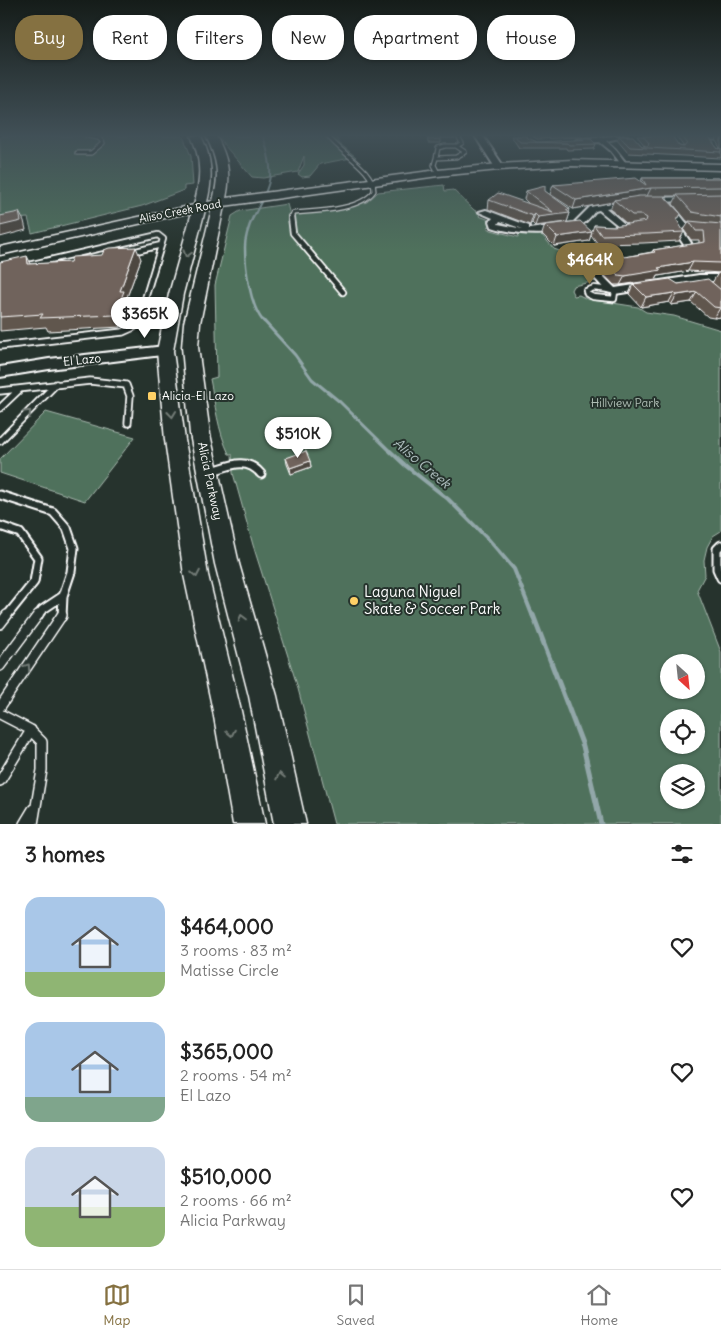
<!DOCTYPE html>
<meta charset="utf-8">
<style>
:root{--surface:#fff;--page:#f2f2f2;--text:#222;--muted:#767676;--line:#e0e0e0;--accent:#857141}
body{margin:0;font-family:Delius,sans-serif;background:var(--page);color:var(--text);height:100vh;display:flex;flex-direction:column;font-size:19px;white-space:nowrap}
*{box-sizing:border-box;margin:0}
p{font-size:16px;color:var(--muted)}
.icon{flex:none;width:28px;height:28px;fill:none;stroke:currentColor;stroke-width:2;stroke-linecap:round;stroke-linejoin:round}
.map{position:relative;height:824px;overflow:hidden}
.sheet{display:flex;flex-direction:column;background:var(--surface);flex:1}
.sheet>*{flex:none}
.banner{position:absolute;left:15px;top:15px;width:691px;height:45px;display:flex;gap:10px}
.needle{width:32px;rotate:153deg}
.tools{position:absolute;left:660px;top:654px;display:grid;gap:10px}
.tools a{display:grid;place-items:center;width:45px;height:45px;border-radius:50%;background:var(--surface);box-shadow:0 1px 4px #0004;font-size:25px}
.price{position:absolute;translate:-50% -42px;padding:0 11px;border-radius:18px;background:#fff;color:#222;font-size:16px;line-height:32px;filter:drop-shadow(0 1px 2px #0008)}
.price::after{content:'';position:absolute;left:50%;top:30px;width:15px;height:11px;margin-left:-8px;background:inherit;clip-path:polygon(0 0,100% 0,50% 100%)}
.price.active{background:var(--accent);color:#fff}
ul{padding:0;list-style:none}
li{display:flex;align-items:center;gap:15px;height:125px;padding:0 25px}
li span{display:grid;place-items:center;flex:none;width:140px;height:100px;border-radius:15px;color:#555}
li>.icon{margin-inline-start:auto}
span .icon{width:60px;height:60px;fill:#fffc;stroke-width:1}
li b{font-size:21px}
h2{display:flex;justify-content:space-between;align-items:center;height:60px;padding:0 25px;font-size:21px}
.chip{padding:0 18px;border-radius:20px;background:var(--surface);box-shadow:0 1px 4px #0004;font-size:18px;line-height:45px}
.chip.active{background:var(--accent);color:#fff}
.dock{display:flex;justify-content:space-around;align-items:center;height:70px;border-top:1px solid var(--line);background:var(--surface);font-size:14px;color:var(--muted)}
.dock a{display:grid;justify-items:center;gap:2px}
.dock .active{color:var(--accent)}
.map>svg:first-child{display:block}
.green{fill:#4f715c;stroke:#a7b8ae;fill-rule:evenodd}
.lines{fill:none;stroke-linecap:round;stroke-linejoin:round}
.stream-far4{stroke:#92a7a9;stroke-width:2}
.stream-far3{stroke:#92a7a9;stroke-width:2.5}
.stream-far2{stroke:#92a7a9;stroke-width:3}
.stream-far1{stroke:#92a7a9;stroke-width:4}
.stream{stroke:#92a7a9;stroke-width:5}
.lane-far4-casing{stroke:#fff;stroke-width:5.5}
.lane-far3-casing{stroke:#fff;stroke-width:8}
.lane-far2-casing{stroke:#fff;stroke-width:9}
.lane-far1-casing{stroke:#fff;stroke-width:11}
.lane-casing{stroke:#fff;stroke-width:12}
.street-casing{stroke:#fff;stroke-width:4}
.secondary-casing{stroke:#fff;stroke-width:4}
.primary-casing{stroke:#fff;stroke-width:3}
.lane-far4{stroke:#26332d;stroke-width:3}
.lane-far3{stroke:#26332d;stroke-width:4.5}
.lane-far2{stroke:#26332d;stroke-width:5.5}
.lane-far1{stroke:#26332d;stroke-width:7}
.lane{stroke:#26332d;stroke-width:9}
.street{fill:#26332d;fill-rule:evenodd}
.secondary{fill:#26332d;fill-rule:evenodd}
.primary{fill:#26332d;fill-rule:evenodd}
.wall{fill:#60564e;stroke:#fff}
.shaded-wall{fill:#4e4640;stroke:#fff}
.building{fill:#70645b;stroke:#fff}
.oneway{stroke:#727a76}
.poi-dot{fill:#ffd166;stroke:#26332d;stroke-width:2}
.labels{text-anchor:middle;stroke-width:4;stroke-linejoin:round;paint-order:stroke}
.far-street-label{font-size:11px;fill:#fff;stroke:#26332d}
.street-label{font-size:12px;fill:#fff;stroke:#26332d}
.poi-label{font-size:12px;fill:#fff;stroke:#26332d;text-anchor:start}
.park-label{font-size:12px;fill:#b0bfb6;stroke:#26332d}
.water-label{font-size:14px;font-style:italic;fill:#adbdbe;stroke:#26332d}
.near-poi-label{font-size:15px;fill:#fff;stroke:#26332d;text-anchor:start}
</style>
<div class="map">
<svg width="721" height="824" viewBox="0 0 721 824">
<rect width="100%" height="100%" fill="#26332d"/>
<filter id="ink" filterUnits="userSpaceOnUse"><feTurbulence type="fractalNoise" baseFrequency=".02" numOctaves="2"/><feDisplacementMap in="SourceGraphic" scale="10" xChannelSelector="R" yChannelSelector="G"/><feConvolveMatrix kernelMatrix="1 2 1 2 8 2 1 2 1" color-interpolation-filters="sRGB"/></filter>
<g filter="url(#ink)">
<!-- green -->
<path class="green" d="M0,136H183L191,156L193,185L184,186V190L142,206L32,233L28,218L0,220Z
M219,136H337L339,143L356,157L320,164L310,176L302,177L298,174L304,165V156L298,172L263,178L252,177L224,145Z
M444,185L445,191L453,190L474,210L480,213L479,216L490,220L491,226L487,227L491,230L518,237L519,234H541L554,249L579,258L584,264L582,266L596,281L573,286L571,290L574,296L579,295L587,299L638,307L646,312L674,316L721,330V531L713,536L707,547L704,560L705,575L697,590L721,652V824H334L297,685L253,545L233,473L232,454H229C218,431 215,404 210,379L217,377L215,285L232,216L240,211L287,204L290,215L356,205L367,202L378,192ZM669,662H696V690H669ZM669,718H696V745H669ZM669,772H696V800H669Z
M46,412L135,437L85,501L0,473V459Z"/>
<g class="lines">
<!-- stream-far4 -->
<path class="stream-far4" d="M253,218C271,182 276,176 263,136"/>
<!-- stream-far3 -->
<path class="stream-far3" d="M253,217C249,226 245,236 245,247C245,267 250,307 264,322"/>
<!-- stream-far2 -->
<path class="stream-far2" d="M263,320L295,355L312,379L340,402L391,452"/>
<!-- stream-far1 -->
<path class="stream-far1" d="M390,451L406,466L448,499L489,540L514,569L533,617"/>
<!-- stream -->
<path class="stream" d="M533,615L583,746L601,824"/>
<!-- lane-far4 casing -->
<g class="lane-far4-casing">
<path id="lane-far4" d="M445,146H456L465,152L456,157L436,158L438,148Z
M457,146L462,143L458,136
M77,153H91L103,143L99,138L87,136
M436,158L434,165L438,173
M291,218L293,213C315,211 360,211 374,191C374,169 340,153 328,136"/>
</g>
<!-- lane-far3 casing -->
<g class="lane-far3-casing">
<path id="lane-far3" d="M291,217L293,233L343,292
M132,252L161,245
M24,266L158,235L163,239L138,322
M610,290L594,288L586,291L587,294L593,297L614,299L615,291"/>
</g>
<!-- lane-far2 casing -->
<g class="lane-far2-casing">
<path id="lane-far2" d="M0,346L123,332L134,327L138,320
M0,391L90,381L126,385L130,396L128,423
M0,408L20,389
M0,441L56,384"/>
</g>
<!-- lane-far1 casing -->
<g class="lane-far1-casing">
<path id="lane-far1" d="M213,471C231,465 247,457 261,474
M0,495L53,512L67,528L74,548L71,572L63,596L62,617
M0,526L20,533L38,558L34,582L6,617
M721,545L717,549V569L721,578
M37,617L42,610L63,596"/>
</g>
<!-- lane casing -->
<g class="lane-casing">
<path id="lane" d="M0,624L7,615
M0,666L38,615
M0,707L62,615
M0,714L29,729L42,742V770L33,824
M0,781L31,730
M24,824L33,809"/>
</g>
<!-- street casing -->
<g class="street-casing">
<path id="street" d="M614,136H628L606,141L615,149L626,163L625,164H621L611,151L600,142L578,143L575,141L578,139Z
M686,136H721V140L689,138Z
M689,197L693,199L692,201L653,202L649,200L653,198Z
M627,200H630V204L606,208L628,227V231H625L599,210L595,211C591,216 585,224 578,227C556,237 515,235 492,227L490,221L493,218L479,212L486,210L529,226V229L574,223L590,207ZM500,221L523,229L498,224Z
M666,205H672L688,225L682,230L691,243L690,245H684L674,230L675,226L679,224L665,207Z
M587,262L590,263L615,288L699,275H721V281H707L721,293V301L718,300L697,281L615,294L607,292L583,265Z"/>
</g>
<!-- secondary casing -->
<g class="secondary-casing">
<path id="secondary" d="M475,136H483L504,167L502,169H496Z
M165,346L170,348L172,351L170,354L49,369L0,377V367L49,359Z"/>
</g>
<!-- primary casing -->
<g class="primary-casing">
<path id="primary" d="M191,136H201C212,158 213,178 207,202L213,201C220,174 218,161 206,136H216C228,157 231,175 226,198L438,170L499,164L572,160L721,164V170L572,166L499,170L438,176L224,206L200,323L198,347L210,434L239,564L277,696L306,824H274L249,696L215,564L190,434L182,347L184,323L212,208L205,210L183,294L173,351L185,440L208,575L241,711L265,824H233L213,711L184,575L165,440L157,351L169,294L192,212L0,255V247L194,205C201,180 202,160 191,136Z"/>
</g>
<!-- lane-far4 -->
<use href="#lane-far4" class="lane-far4"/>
<!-- lane-far3 -->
<use href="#lane-far3" class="lane-far3"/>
<!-- lane-far2 -->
<use href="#lane-far2" class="lane-far2"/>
<!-- lane-far1 -->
<use href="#lane-far1" class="lane-far1"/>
<!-- lane -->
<use href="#lane" class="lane"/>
<!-- street -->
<use href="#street" class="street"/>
<!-- secondary -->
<use href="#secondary" class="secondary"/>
<!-- primary -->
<use href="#primary" class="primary"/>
</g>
<!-- wall -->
<path class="wall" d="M427,136H455V138H441V143H428Z
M511,136H526L528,138L537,142L596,144L594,149L567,150L566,148H519Z
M532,136H582V137L537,139Z
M619,136H633L642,146H645L637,136H672L679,146L684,147L676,136H708L718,149L720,148L716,141L718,136H721V158L628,153L617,140Z
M642,178H721V273L688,271L658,276L656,280L620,285H614L594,264L598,255L624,257L652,252L653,250L699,243V240H691L684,230L689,222L687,221L673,204L677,196H664L681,214L677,221L684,232L679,241L643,243L598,244L591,235L589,241L554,246L542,234L545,225L535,226L532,223L530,225L488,209L489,200L529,204L524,199L526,191H545L570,213L567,222L592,231L594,225L614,226L627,224L610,209L613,202L573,209L550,194L553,185L641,182Z
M141,259L127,297L130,303L121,327L48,331L46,327L0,331V262L31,264Z
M718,273H721V317L714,318L708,317L691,302L671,305L669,302L641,307L629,294L633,284H678L712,283Z
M286,458L310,461L311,467L291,474L287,464Z"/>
<!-- shaded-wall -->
<path class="shaded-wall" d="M651,188L647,196L614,200L613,202L573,209L576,200Z
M570,209L569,213H570L567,222L535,226L538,217Z
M19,212L24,221L26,230L0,237V226Z
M535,214L532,223L530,225L533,216Z
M592,232L589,241L554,246L557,237Z
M136,247L141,259L127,297L130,303L121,327L115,315L120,291Z
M27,256L33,268L28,264Z
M693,262L688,271L658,276L656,280L620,285L625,276L658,268Z
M697,292L691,302L671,305L677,295Z
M674,293L669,302L641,307L646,297Z
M720,308H721V317L714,318Z
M310,461L311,467L291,474L290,468Z"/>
<!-- building -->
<path class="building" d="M428,136H440L441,139L428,140Z
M515,136H526L528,138L537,142L591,139L596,144L569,145L567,143L520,142Z
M619,136H633L642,146H648L649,143L643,136H672L679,146L684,147L687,143L682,136H708L718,149L721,148V152L630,147Z
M636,178L646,185L642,178H721V187L651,188L576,200L553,185Z
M545,186V191L570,209L566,210L570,213L538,217L535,214L533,216L489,200L498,193L553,212L526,191Z
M721,194V217L692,212L677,195Z
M639,196H664L681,214L677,220L684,232L647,234L601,235L594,225L614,226L646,221L647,218L642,215H632L614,200Z
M19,212L21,221L0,226V216Z
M580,221L592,232L557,237L545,225Z
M689,221L721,224V263L693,262L658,268L661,270L625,276L618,275L598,255L617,251L624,257L655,252L653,250L705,242L704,231H696Z
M136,247L120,291H124L115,315L40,318L43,314L0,317V262L27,256L28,264L70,262L72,257L102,255L104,250L109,248Z
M670,279L678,284L708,279L721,290V308L714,307L697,292L677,295L674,293L646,297L633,284Z
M306,451L310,461L290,468L286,458Z"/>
<!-- one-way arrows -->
<defs><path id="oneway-chevron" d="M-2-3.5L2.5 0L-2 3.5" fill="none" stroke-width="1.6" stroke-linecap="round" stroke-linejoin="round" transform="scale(1.25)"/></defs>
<g class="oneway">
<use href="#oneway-chevron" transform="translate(187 254) rotate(106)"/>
<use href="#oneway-chevron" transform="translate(28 413) rotate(-46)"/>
<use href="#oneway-chevron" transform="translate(172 414) rotate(84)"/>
<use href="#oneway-chevron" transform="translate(196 574) rotate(79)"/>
<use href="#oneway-chevron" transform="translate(242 618) rotate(-105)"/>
<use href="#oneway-chevron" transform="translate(27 667) rotate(-56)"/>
<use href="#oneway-chevron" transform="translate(231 733) rotate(79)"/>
<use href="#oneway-chevron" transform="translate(280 776) rotate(-102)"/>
</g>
</g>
<!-- sky -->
<linearGradient id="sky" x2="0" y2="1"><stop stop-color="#151c19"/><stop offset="0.54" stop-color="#415057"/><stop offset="1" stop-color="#415057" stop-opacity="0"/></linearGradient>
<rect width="721" height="251" fill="url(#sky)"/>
<!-- markers -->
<g class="poi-dot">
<rect x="147" y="391" width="10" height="10" rx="2.5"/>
<circle cx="354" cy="601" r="5"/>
</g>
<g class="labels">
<!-- far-street labels -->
<g class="far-street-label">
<text transform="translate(180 211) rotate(-11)" y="4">Aliso Creek Road</text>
</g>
<!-- street labels -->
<g class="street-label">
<text transform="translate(82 360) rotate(-6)" y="4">El Lazo</text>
<text transform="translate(210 481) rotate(78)" y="4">Alicia Parkway</text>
</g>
<!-- poi labels -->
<g class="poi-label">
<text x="162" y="400">Alicia-El Lazo</text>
</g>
<!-- park labels -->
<g class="park-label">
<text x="625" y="407">Hillview Park</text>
</g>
<!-- water labels -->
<g class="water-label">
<text transform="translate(422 463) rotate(40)" y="5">Aliso Creek</text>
</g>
<!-- near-poi labels -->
<g class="near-poi-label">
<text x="364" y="597">Laguna Niguel<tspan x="364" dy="17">Skate &amp; Soccer Park</tspan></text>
</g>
</g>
</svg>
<div class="tools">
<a><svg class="needle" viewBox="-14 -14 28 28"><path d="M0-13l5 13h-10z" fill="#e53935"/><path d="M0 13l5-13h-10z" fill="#767676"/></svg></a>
<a><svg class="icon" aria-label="locate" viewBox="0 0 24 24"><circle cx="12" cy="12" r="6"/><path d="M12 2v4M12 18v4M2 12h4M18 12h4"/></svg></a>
<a><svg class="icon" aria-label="layers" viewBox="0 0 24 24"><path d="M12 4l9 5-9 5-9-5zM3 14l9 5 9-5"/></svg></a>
</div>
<b class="price active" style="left:590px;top:285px">$464K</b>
<b class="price" style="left:145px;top:339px">$365K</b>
<b class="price" style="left:298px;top:459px">$510K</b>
<div class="banner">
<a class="chip active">Buy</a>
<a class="chip">Rent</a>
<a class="chip">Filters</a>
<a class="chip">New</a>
<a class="chip">Apartment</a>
<a class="chip">House</a>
</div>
</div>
<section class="sheet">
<h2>3 homes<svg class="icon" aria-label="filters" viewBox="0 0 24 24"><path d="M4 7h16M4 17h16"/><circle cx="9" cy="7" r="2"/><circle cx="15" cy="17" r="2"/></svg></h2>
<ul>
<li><span style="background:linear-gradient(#a9c7e8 75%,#8fb573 0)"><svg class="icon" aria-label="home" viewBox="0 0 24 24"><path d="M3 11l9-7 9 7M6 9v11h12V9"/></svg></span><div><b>$464,000</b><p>3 rooms · 83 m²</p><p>Matisse Circle</p></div><svg class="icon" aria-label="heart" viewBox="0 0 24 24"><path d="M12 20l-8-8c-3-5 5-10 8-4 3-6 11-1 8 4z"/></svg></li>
<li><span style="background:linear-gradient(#a9c7e8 75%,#7fa58c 0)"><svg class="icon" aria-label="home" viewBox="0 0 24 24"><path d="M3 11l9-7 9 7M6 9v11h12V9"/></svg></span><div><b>$365,000</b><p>2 rooms · 54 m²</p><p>El Lazo</p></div><svg class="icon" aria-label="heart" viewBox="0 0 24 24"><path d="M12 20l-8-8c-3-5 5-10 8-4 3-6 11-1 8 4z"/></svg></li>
<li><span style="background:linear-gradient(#c9d6e8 60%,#8fb573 0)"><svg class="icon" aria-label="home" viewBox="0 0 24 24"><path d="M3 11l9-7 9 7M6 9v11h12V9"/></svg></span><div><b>$510,000</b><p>2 rooms · 66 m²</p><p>Alicia Parkway</p></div><svg class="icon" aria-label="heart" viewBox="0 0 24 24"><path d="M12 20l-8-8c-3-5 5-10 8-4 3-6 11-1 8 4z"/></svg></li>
</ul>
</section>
<nav class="dock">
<a class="active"><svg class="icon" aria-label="map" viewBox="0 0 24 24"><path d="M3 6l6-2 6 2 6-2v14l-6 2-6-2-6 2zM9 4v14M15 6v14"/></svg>Map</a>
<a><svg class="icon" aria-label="saved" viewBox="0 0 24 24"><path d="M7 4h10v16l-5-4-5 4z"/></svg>Saved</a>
<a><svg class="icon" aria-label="home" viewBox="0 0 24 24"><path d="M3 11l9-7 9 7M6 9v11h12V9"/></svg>Home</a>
</nav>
